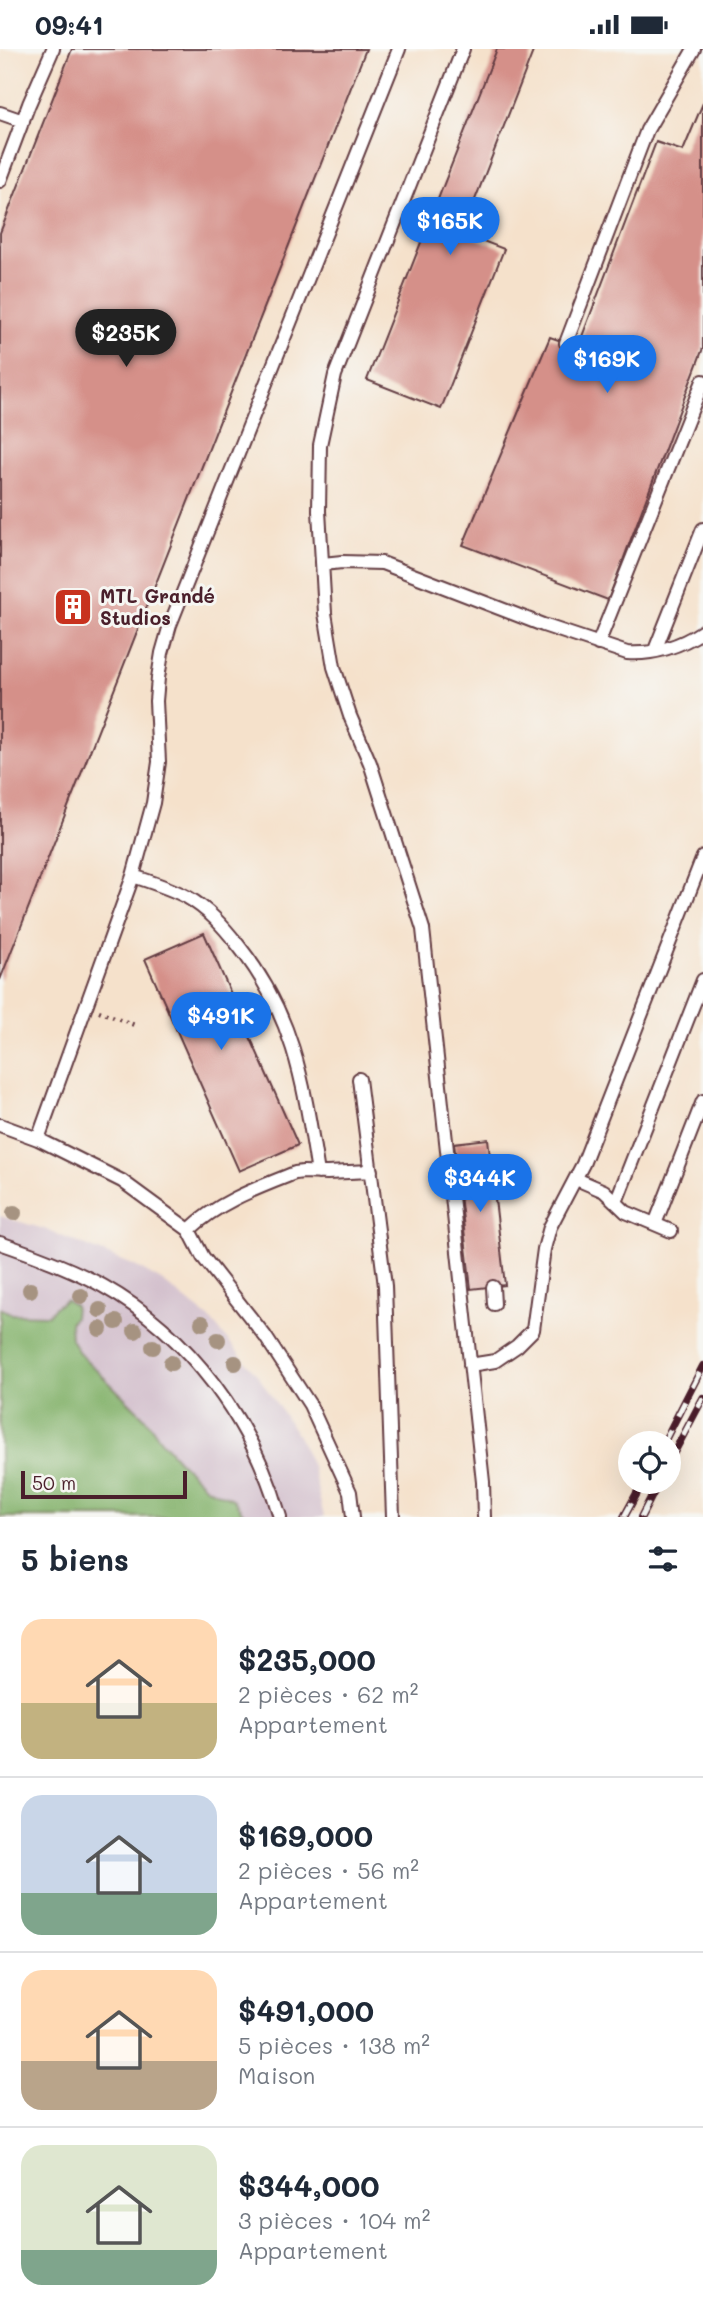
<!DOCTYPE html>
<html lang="fr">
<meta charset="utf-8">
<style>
:root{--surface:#fff;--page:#f6f6f7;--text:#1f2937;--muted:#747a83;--line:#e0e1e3;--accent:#1a73e8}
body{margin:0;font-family:Mali,sans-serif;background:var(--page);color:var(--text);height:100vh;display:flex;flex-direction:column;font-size:26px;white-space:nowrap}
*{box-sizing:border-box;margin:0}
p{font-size:23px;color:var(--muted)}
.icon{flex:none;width:38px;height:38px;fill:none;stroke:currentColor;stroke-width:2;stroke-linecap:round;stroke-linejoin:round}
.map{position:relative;height:1468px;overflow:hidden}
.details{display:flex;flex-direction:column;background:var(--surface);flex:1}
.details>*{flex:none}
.fabs{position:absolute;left:618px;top:1382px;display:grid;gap:14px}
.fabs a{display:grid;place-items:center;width:63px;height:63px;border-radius:50%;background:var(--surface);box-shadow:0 7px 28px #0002;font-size:35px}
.scale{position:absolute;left:21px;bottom:18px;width:166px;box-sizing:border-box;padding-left:7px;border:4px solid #4a1f2b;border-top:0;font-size:19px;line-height:24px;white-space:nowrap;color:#4a1f2b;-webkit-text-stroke:5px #f6f6f2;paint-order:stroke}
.price{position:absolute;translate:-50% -60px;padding:0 16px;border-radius:24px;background:var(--accent);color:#fff;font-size:23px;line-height:46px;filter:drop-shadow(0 2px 4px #0008)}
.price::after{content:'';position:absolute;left:50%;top:42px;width:21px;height:16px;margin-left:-10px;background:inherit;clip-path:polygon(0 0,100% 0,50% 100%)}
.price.current{background:#222;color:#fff}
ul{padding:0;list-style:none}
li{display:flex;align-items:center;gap:21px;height:175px;padding:0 21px}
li+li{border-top:2px solid var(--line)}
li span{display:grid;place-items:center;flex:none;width:196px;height:140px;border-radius:21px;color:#555}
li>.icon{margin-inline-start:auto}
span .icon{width:84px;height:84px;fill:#fffc;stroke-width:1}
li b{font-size:30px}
h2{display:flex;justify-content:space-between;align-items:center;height:84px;padding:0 21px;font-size:30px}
.status{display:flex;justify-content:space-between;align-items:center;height:49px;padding:0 35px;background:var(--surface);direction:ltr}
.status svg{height:19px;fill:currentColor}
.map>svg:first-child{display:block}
.industrial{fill:#d1bdcb}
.forest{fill:#84b26c;stroke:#67684c;stroke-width:2}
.building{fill:#d59089}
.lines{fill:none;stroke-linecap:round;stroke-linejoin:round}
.lane-casing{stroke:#643c43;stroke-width:16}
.path{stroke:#643c43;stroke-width:4.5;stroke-dasharray:2 5;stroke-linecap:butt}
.lane{stroke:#fff;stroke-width:12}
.rail-casing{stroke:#4a1f2b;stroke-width:8}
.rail{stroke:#f6f6f2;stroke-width:5;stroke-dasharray:16;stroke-linecap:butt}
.tree{fill:#a69381}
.labels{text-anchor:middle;stroke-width:6;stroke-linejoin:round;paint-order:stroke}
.poi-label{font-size:19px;font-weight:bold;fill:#4a1f2b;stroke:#f6f6f2;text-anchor:start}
</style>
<div class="status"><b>09:41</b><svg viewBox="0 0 49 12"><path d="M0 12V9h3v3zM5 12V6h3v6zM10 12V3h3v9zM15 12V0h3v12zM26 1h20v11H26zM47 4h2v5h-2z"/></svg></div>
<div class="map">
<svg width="703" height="1468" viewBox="0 0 703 1468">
<rect width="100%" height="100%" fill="#f6f6f2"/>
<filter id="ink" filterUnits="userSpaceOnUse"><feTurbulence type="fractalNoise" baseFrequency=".0143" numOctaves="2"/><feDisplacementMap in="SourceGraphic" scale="14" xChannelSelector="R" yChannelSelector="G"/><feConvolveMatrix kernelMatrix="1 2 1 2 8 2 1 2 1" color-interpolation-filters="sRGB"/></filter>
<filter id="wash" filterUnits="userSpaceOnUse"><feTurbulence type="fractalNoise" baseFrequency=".00686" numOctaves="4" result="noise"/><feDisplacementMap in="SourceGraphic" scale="28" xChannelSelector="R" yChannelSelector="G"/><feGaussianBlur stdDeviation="1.57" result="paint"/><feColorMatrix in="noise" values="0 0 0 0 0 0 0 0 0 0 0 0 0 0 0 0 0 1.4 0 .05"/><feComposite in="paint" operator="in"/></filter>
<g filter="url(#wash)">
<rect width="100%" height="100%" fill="#f5e1cb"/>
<!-- industrial -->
<path class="industrial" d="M0,1167L44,1180L133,1216L163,1233L210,1270L258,1327L298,1387L312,1417L324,1468H0Z"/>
<!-- forest -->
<path class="forest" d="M66,1251L75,1257L74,1268L70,1274L71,1290L79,1304L146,1370L162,1393L179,1412L207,1439L233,1450L246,1468H0V1259L12,1265L48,1266L55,1258Z"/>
<g id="blocks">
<!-- building -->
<path class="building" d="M72,0H366L0,931V184Z
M497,0H534L462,184L504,200L441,360L367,331Z
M703,54V299L608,551L463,496L550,288L578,298L656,93L683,102Z
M204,884L298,1096L239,1122L145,910Z
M488,1090L505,1236L471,1240L454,1094Z"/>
</g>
</g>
<g filter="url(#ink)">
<use href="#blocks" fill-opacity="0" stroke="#643c43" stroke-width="2"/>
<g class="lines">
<!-- lane casing -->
<g class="lane-casing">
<path id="lane" d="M463,0L335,326L320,396L319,462L325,564L334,618L350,667L370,714L423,880L483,1433L484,1468
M0,64L23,72
M0,132L29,55L53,0
M566,294L647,81L694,0
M323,515L342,513L382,514L543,576L627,604C653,606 681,597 703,582
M598,595L703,332
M655,601L703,480
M133,827C151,833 170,839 187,848C208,860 223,877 238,896C295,967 304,1037 318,1124
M359,1030L385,1237L393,1468
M0,1076L38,1090L122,1132L189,1181L203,1208L265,1287L310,1356L350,1443L353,1468
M38,1090L133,827L153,754L159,713L156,652L158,629L162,604L170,576L399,0
M576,1130L604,1142L626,1163L671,1182
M616,1153L703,931
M655,1175L703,1052
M189,1181C218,1153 257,1139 295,1124L303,1123L327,1124L371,1122
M0,1194C35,1206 71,1219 103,1237C190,1286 253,1373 280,1468
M493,1238L494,1255
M470,1316L495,1312L517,1297L533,1281L544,1200L550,1178L583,1115L703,808"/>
</g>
<!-- path -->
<path class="path" d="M99,962L137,977"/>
<!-- lane -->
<use href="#lane" class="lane"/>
<!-- rail casing -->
<g class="rail-casing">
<path id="rail" d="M663,1395L703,1317
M668,1415L703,1349
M624,1468L643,1433
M641,1468L659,1433"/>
</g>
<!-- rail -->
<use href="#rail" class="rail"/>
</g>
<!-- trees -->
<g class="tree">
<circle cx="14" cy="1164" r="8"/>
<circle cx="30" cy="1241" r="8"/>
<circle cx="81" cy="1247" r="8"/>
<circle cx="100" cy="1261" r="8"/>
<circle cx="116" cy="1273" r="8"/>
<circle cx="202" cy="1274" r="8"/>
<circle cx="100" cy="1280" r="8"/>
<circle cx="135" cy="1282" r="8"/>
<circle cx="218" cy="1291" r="8"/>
<circle cx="153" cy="1298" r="8"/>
<circle cx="171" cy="1314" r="8"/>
<circle cx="235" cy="1314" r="8"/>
</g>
</g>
<!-- icons -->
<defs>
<g id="building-square" transform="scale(2.0125)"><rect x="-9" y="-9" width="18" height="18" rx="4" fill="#c8321e" stroke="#f6f6f2"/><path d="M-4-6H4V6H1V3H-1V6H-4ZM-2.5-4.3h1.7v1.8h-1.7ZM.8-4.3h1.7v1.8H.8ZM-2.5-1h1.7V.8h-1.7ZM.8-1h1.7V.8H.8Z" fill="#fff"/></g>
</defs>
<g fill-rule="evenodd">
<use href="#building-square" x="73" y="558"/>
</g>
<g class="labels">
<!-- poi labels -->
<g class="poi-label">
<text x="100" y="554">MTL Grandé<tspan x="100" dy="22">Studios</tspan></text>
</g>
</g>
</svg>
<div class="fabs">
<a><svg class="icon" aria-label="locate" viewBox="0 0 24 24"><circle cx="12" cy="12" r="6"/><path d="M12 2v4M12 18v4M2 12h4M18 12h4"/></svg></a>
</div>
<div class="scale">50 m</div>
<b class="price" style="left:450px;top:208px">$165K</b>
<b class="price current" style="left:126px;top:320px">$235K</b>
<b class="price" style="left:607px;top:346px">$169K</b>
<b class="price" style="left:221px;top:1003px">$491K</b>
<b class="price" style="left:480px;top:1165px">$344K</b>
</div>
<section class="details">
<h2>5 biens<svg class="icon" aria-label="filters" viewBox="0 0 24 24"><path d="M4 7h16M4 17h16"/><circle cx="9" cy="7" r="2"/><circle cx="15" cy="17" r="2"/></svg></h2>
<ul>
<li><span style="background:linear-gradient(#ffd9b3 60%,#c2b280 0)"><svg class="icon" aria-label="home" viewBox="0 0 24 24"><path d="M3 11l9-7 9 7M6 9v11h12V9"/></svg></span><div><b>$235,000</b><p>2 pièces · 62 m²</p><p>Appartement</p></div></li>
<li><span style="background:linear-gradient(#c9d6e8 70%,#7fa58c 0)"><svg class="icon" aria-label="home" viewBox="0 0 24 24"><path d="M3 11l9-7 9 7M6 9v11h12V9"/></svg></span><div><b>$169,000</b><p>2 pièces · 56 m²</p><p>Appartement</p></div></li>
<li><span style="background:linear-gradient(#ffd9b3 65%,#b9a48a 0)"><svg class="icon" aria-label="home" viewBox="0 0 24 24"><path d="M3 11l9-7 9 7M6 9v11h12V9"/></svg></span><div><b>$491,000</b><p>5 pièces · 138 m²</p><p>Maison</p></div></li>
<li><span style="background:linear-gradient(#dfe7d0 75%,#7fa58c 0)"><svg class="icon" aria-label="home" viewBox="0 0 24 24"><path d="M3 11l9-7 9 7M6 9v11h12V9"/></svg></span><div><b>$344,000</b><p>3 pièces · 104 m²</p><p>Appartement</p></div></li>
</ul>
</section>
